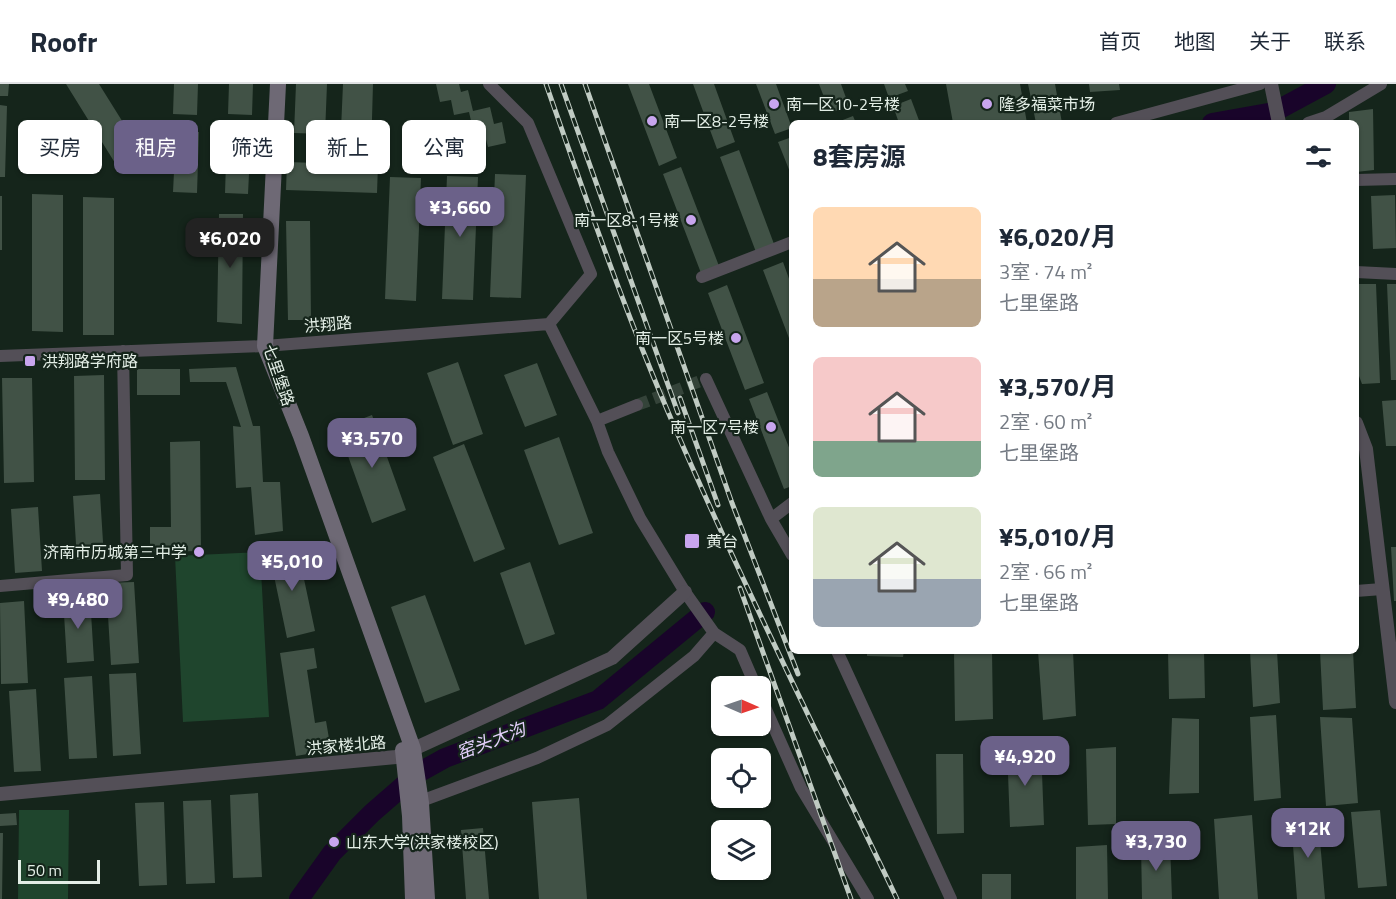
<!DOCTYPE html>
<html lang="zh">
<meta charset="utf-8">
<style>
:root{--surface:#fff;--page:#f6f6f7;--text:#1f2937;--muted:#747a83;--line:#e0e1e3;--accent:#6b6189}
body{margin:0;font-family:"Titillium Web","Noto Sans SC",sans-serif;background:var(--page);color:var(--text);height:100vh;display:flex;flex-direction:column;font-size:22px;white-space:nowrap}
*{box-sizing:border-box;margin:0}
p{font-size:20px;color:var(--muted)}
.icon{flex:none;width:33px;height:33px;fill:none;stroke:currentColor;stroke-width:2;stroke-linecap:round;stroke-linejoin:round}
.map{position:relative;flex:1;overflow:hidden}
.side{position:absolute;left:789px;top:36px;width:570px;height:534px;display:flex;flex-direction:column;background:var(--surface);border-radius:9px;box-shadow:0 2px 4px #0004}
.side>*{flex:none}
.guide{position:absolute;left:18px;top:36px;width:570px;height:54px;display:flex;gap:12px}
.needle{width:39px;rotate:92deg}
.buttons{position:absolute;left:711px;top:592px;display:grid;gap:12px}
.buttons a{display:grid;place-items:center;width:60px;height:60px;border-radius:9px;background:var(--surface);box-shadow:0 2px 4px #0004;font-size:30px}
.scale{position:absolute;left:18px;bottom:15px;width:82px;box-sizing:border-box;padding-left:6px;border:3px solid #e3eee6;border-top:0;font-size:16px;line-height:21px;white-space:nowrap;color:#e3eee6;-webkit-text-stroke:4px #15251b;paint-order:stroke}
.price{position:absolute;translate:-50% -51px;padding:0 14px;border-radius:12px;background:var(--accent);color:#fff;font-size:20px;line-height:39px;filter:drop-shadow(0 2px 3px #0008)}
.price::after{content:'';position:absolute;left:50%;top:36px;width:18px;height:14px;margin-left:-9px;background:inherit;clip-path:polygon(0 0,100% 0,50% 100%)}
.price.active{background:#222;color:#fff}
ul{padding:0;list-style:none}
li{display:flex;align-items:center;gap:18px;height:150px;padding:0 24px}
li span{display:grid;place-items:center;flex:none;width:168px;height:120px;border-radius:9px;color:#555}
li>.icon{margin-inline-start:auto}
span .icon{width:72px;height:72px;fill:#fffc;stroke-width:1}
li b{font-size:26px}
h2{display:flex;justify-content:space-between;align-items:center;height:72px;padding:0 24px;font-size:26px}
.chip{padding:0 21px;border-radius:9px;background:var(--surface);box-shadow:0 2px 4px #0004;font-size:21px;line-height:54px}
.chip.active{background:var(--accent);color:#fff}
header{display:flex;align-items:center;gap:36px;box-sizing:border-box;height:84px;padding:0 30px;background:var(--surface);border-bottom:2px solid var(--line)}
header strong{font-size:28px}
nav{display:flex;gap:33px;margin-inline-start:auto;font-size:21px}
.map>svg:first-child{display:block}
.green{fill:#1f452d}
.lines{fill:none;stroke-linecap:round;stroke-linejoin:round}
.river{stroke:#19042a;stroke-width:20}
.building{fill:#415246}
.minor-tunnel{stroke:#344339;stroke-width:12;stroke-dasharray:12 6;stroke-linecap:butt}
.minor{stroke:#534f57;stroke-width:12}
.tertiary{stroke:#534f57;stroke-width:14}
.secondary{stroke:#6e6975;stroke-width:16}
.rail-casing{stroke:#c0cbc3;stroke-width:5}
.rail{stroke:#15251b;stroke-width:3;stroke-dasharray:9;stroke-linecap:butt}
.poi-dot{fill:#c8a5ee;stroke:#15251b;stroke-width:2}
.labels{text-anchor:middle;stroke-width:4.5;stroke-linejoin:round;paint-order:stroke}
.poi-label{font-size:16px;fill:#e3eee6;stroke:#15251b;text-anchor:start}
.street-label{font-size:16px;fill:#e3eee6;stroke:#15251b}
.water-label{font-size:18px;font-style:italic;fill:#e4d0fc;stroke:#15251b}
</style>
<header>
<strong>Roofr</strong>
<nav><a>首页</a><a>地图</a><a>关于</a><a>联系</a></nav>
</header>
<div class="map">
<svg width="1396" height="815" viewBox="0 0 1396 815">
<rect width="100%" height="100%" fill="#15251b"/>
<!-- green -->
<path class="green" d="M260,468L269,633L183,638L175,472Z
M19,726H69L68,815H18Z"/>
<g class="lines">
<!-- river -->
<path class="river" d="M1212,39L1274,28L1326,0
M299,815L332,769L372,729L418,689L445,674L598,616L705,528"/>
</g>
<!-- building -->
<path class="building" d="M0,0H9L8,12H0Z
M66,0H99L139,64L115,79Z
M174,0H198L197,31L173,30Z
M229,0H253L252,31L228,30Z
M296,0H327L325,50L294,49Z
M343,0H373L371,69L340,68Z
M436,0H459L461,8L468,6L473,27L490,23L494,40L502,38L506,59L488,63L484,48L474,50L469,28L454,31L451,16L440,18Z
M628,0H649L677,74L659,82Z
M693,0H714L735,58L717,65Z
M756,0H776L792,44L775,50Z
M819,0H841L849,22L830,29Z
M884,0H905L908,7L889,14Z
M946,0H1020L1027,39H953Z
M1028,0H1055L1062,39H1036Z
M1089,0H1119L1120,6L1090,8Z
M911,15L920,39H899L893,22Z
M0,21L7,22L5,93H0Z
M1373,25L1374,86L1356,88V39H1349V28Z
M853,32L856,39H835Z
M176,47L199,48L197,109L173,108Z
M227,48L251,49L248,110L225,109Z
M792,53V93L778,58Z
M739,66L774,160L756,168L720,73Z
M287,78L378,81L377,109L286,106Z
M681,83L719,182L701,189L663,90Z
M495,90L526,91L521,214L490,213Z
M447,92L478,93L473,216L442,215Z
M390,93L421,94L416,217L385,215Z
M32,110L63,111V248L32,247Z
M1395,111L1396,164L1373,165L1371,112Z
M0,112H2V166H0Z
M83,113L114,114V251H83Z
M219,130H243L242,240L217,238Z
M286,137H310L311,236H288Z
M783,178L792,203V262L763,186Z
M1356,200H1376L1380,299L1362,300L1356,284Z
M1387,200H1396V296H1391Z
M727,201L764,299L745,306L708,209Z
M458,278L483,350L453,361L427,289Z
M537,279L557,331L525,343L504,291Z
M236,283L253,342H260L263,398H280L283,447L255,451L251,403L236,404L233,342L241,343L226,298H190L189,285Z
M137,285H180V311H137Z
M104,291L105,396H75L74,292Z
M2,294H32L34,398L4,399Z
M767,308L792,371V402L784,405L749,315Z
M1396,316V362H1386L1382,317Z
M372,331L406,426L372,439L338,344Z
M559,353L593,449L559,461L524,366Z
M200,357L201,467L150,468V443H171L170,358Z
M464,360L505,465L474,478L433,373Z
M100,410L104,474L77,476L73,412Z
M38,423L42,487L15,489L11,425Z
M297,462L315,547L287,554L269,468Z
M1391,463H1396V517H1394Z
M530,478L555,550L525,561L500,489Z
M134,498L139,579L111,581L106,499Z
M425,511L460,606L425,619L391,523Z
M90,513L94,577L67,579L63,514Z
M24,517L28,599L1,600L0,519Z
M314,564L317,584L307,586L315,639L326,637L331,666L296,672L280,569Z
M867,567H904L903,573L867,572Z
M954,567H992L993,635L955,637Z
M1038,567H1073L1076,632L1043,636Z
M1168,567H1204L1205,614L1169,615Z
M1250,567H1277L1280,619L1253,623Z
M1320,567H1353L1356,624L1323,626Z
M136,589L141,670L113,672L109,590Z
M92,592L97,674L69,675L64,594Z
M36,605L41,687L14,688L9,607Z
M1276,631L1281,714L1254,717L1250,633Z
M1320,633L1352,634L1358,719L1326,722Z
M1172,634L1199,635V709L1169,710Z
M1007,663H1041L1044,741L1010,743Z
M1116,663V740L1088,741L1086,665Z
M936,670H963L964,749L937,750Z
M258,709L262,793L233,794L230,711Z
M579,714L587,815H539L532,718Z
M211,716L215,799L186,800L183,717Z
M164,718L167,801L139,802L135,719Z
M1380,726L1387,802L1358,804L1351,728Z
M16,729L17,741L0,742V730Z
M1252,731L1258,815H1219L1214,735Z
M1318,733L1325,815H1297L1291,735Z
M483,744L489,815H466L461,746Z
M0,749H3L2,815H0Z
M1170,759L1172,815H1142L1141,761Z
M1107,761L1108,815H1076V763Z
M982,790H1011V815H982Z"/>
<g class="lines">
<!-- minor-tunnel -->
<path class="minor-tunnel" d="M637,321L706,295"/>
<!-- minor -->
<path class="minor" d="M489,0L528,39L591,190L549,240
M1116,39L1260,0
M1308,39L1326,33L1381,0
M1356,96L1396,95
M1356,188L1396,190
M702,193L792,158
M0,272L265,262L549,240L597,337
M706,295L771,435L792,471
M637,321L597,337L608,368L640,434L685,508L714,549L740,566L756,603
M771,435L792,419
M0,502L127,491L123,267
M1356,507L1382,505
M837,567L951,815
M760,612L801,704L868,815
M413,720L537,674L607,641L694,572L714,549"/>
<!-- tertiary -->
<path class="tertiary" d="M1271,0L1279,39
M1356,339L1366,365L1396,618
M0,710L396,673L612,574L685,508"/>
<!-- secondary -->
<path class="secondary" d="M278,0L265,262L301,352L413,665L421,719L427,815
M403,666L410,732L413,815"/>
<!-- rail casing -->
<g class="rail-casing">
<path id="rail" d="M546,0C586,115 626,231 675,344C744,503 822,658 897,815
M561,0L678,329
M585,0L732,419L798,590
M680,314L718,421
M740,504L851,815"/>
</g>
<!-- rail -->
<use href="#rail" class="rail"/>
</g>
<!-- markers -->
<g class="poi-dot">
<circle cx="774" cy="20" r="6"/>
<circle cx="987" cy="20" r="6"/>
<circle cx="652" cy="37" r="6"/>
<circle cx="691" cy="136" r="6"/>
<circle cx="736" cy="254" r="6"/>
<rect x="24" y="271" width="12" height="12" rx="3"/>
<circle cx="771" cy="343" r="6"/>
<rect x="684" y="449" width="16" height="16" rx="3"/>
<circle cx="199" cy="468" r="6"/>
<circle cx="334" cy="758" r="6"/>
</g>
<g class="labels">
<!-- poi labels -->
<g class="poi-label">
<text x="786" y="26">南一区10-2号楼</text>
<text x="999" y="26">隆多福菜市场</text>
<text x="664" y="43">南一区8-2号楼</text>
<text x="679" y="142" text-anchor="end">南一区8-1号楼</text>
<text x="724" y="260" text-anchor="end">南一区5号楼</text>
<text x="42" y="283">洪翔路学府路</text>
<text x="759" y="349" text-anchor="end">南一区7号楼</text>
<text x="706" y="463">黄台</text>
<text x="187" y="474" text-anchor="end">济南市历城第三中学</text>
<text x="346" y="764">山东大学(洪家楼校区)</text>
</g>
<!-- street labels -->
<g class="street-label">
<text transform="translate(328 240) rotate(-5)" y="6">洪翔路</text>
<text transform="translate(279 291) rotate(71)" y="6">七里堡路</text>
<text transform="translate(346 661) rotate(-5)" y="6">洪家楼北路</text>
</g>
<!-- water labels -->
<g class="water-label">
<text transform="translate(491 657) rotate(-21)" y="6">窑头大沟</text>
</g>
</g>
</svg>
<div class="buttons">
<a><svg class="needle" viewBox="-14 -14 28 28"><path d="M0-13l5 13h-10z" fill="#e53935"/><path d="M0 13l5-13h-10z" fill="#747a83"/></svg></a>
<a><svg class="icon" aria-label="locate" viewBox="0 0 24 24"><circle cx="12" cy="12" r="6"/><path d="M12 2v4M12 18v4M2 12h4M18 12h4"/></svg></a>
<a><svg class="icon" aria-label="layers" viewBox="0 0 24 24"><path d="M12 4l9 5-9 5-9-5zM3 14l9 5 9-5"/></svg></a>
</div>
<div class="scale">50 m</div>
<b class="price" style="left:460px;top:154px">¥3,660</b>
<b class="price active" style="left:230px;top:185px">¥6,020</b>
<b class="price" style="left:372px;top:385px">¥3,570</b>
<b class="price" style="left:292px;top:508px">¥5,010</b>
<b class="price" style="left:78px;top:546px">¥9,480</b>
<b class="price" style="left:1025px;top:703px">¥4,920</b>
<b class="price" style="left:1308px;top:775px">¥12K</b>
<b class="price" style="left:1156px;top:788px">¥3,730</b>
<div class="guide">
<a class="chip">买房</a>
<a class="chip active">租房</a>
<a class="chip">筛选</a>
<a class="chip">新上</a>
<a class="chip">公寓</a>
</div>
<section class="side">
<h2>8套房源<svg class="icon" aria-label="filters" viewBox="0 0 24 24"><path d="M4 7h16M4 17h16"/><circle cx="9" cy="7" r="2"/><circle cx="15" cy="17" r="2"/></svg></h2>
<ul>
<li><span style="background:linear-gradient(#ffd9b3 60%,#b9a48a 0)"><svg class="icon" aria-label="home" viewBox="0 0 24 24"><path d="M3 11l9-7 9 7M6 9v11h12V9"/></svg></span><div><b>¥6,020/月</b><p>3室 · 74 m²</p><p>七里堡路</p></div></li>
<li><span style="background:linear-gradient(#f6c9c9 70%,#7fa58c 0)"><svg class="icon" aria-label="home" viewBox="0 0 24 24"><path d="M3 11l9-7 9 7M6 9v11h12V9"/></svg></span><div><b>¥3,570/月</b><p>2室 · 60 m²</p><p>七里堡路</p></div></li>
<li><span style="background:linear-gradient(#dfe7d0 60%,#9aa5b1 0)"><svg class="icon" aria-label="home" viewBox="0 0 24 24"><path d="M3 11l9-7 9 7M6 9v11h12V9"/></svg></span><div><b>¥5,010/月</b><p>2室 · 66 m²</p><p>七里堡路</p></div></li>
</ul>
</section>
</div>
